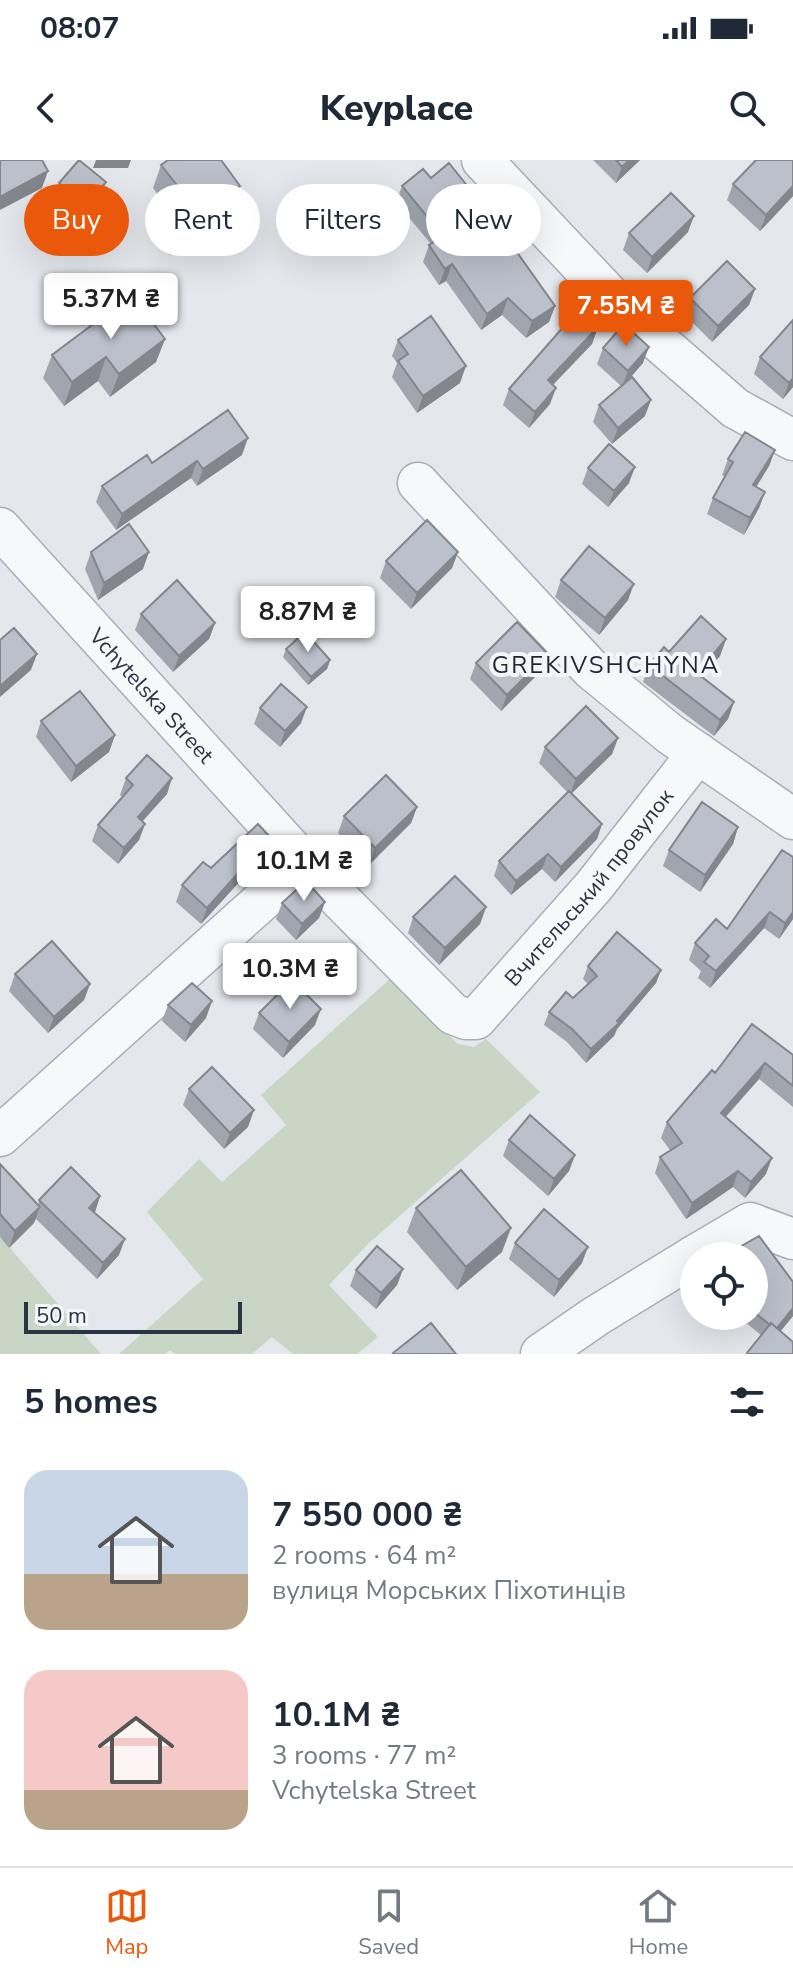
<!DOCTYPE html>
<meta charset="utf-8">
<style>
:root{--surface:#fff;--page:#f6f6f7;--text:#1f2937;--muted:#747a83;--line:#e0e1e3;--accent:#ea580c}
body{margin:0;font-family:"Nunito Sans",sans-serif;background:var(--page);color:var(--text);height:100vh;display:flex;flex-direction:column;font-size:30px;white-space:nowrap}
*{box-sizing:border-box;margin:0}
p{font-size:26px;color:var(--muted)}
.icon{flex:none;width:44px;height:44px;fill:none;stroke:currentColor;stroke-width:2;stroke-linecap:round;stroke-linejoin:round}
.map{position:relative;height:1194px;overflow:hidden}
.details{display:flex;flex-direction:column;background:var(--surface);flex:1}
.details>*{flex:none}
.guide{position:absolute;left:24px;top:24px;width:746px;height:72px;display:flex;gap:16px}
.tools{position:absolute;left:680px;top:1082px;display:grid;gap:16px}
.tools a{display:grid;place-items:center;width:88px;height:88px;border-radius:50%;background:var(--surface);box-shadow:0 8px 32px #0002;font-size:40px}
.scale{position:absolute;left:24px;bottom:20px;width:218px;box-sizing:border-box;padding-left:8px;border:4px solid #2b3445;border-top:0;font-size:22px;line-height:28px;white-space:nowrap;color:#2b3445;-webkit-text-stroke:6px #f4f6f9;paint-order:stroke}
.price{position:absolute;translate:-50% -68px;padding:0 18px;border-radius:8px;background:#fff;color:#222;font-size:26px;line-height:52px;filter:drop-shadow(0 2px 4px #0008)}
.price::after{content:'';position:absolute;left:50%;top:48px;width:24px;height:18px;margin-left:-12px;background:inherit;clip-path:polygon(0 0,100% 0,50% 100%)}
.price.on{background:var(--accent);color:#fff}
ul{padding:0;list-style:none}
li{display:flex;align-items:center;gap:24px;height:200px;padding:0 24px}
li span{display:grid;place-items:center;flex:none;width:224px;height:160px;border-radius:24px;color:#555}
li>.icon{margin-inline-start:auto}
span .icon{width:96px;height:96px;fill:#fffc;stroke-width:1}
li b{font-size:34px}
h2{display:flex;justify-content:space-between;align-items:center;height:96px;padding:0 24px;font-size:34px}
.tag{padding:0 28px;border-radius:36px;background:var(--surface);box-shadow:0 8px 32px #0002;font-size:28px;line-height:72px}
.tag.on{background:var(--accent);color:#fff}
.status{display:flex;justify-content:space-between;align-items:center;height:56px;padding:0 40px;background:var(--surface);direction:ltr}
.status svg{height:22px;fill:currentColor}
header{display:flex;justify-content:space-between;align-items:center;height:104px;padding:0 24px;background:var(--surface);font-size:36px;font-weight:800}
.tab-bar{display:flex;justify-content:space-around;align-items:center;height:112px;border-top:2px solid var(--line);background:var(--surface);font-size:22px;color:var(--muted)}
.tab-bar a{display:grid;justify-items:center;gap:4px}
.tab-bar .on{color:var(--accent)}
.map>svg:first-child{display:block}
.green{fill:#c9d6c5}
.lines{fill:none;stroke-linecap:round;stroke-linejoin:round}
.minor-casing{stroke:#a9aeb7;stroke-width:43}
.minor{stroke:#f7f8fa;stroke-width:40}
.wall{fill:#a1a5ae}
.shaded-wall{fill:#83868d}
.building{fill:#bbc0ca;stroke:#83868d;stroke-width:2}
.labels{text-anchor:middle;stroke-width:8;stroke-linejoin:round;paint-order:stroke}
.street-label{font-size:22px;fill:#2b3445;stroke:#f4f6f9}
.neighbourhood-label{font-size:24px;letter-spacing:2px;fill:#1d2536;stroke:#f4f6f9}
</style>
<div class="status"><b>08:07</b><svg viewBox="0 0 49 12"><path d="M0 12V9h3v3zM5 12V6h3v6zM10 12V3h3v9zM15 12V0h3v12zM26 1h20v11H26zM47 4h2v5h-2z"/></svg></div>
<header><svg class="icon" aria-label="back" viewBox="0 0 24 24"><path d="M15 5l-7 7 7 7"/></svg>Keyplace<svg class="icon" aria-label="search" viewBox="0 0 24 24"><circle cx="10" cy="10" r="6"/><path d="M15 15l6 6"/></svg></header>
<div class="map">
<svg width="793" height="1194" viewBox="0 0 793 1194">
<rect width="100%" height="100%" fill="#e4e7ec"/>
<!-- green -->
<path class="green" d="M391,818L458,884L474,887L486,879L540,932L369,1083L329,1125L378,1177L357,1194H293L272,1177L252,1194H175L170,1190L165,1194H119L203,1119L147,1052L199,999L222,1022L286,965L261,935Z
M0,1077L9,1087L101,1194H0Z"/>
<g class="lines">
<!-- minor casing -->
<g class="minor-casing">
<g id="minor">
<path d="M482,0L628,155L735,248L793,280"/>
<path d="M418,323L591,509L670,574L793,659"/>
<path id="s1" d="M0,368L304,703L453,854L466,859H476L594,726L698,593"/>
<path d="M0,976L304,703"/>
<path d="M694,1096L750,1063L793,1079"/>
<path d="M541,1194L596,1156L694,1096"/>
</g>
</g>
<!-- minor -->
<use href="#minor" class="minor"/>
</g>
<!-- wall -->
<path class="wall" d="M593,0H640L616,23Z
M793,0V36L760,71L727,40L733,24Z
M161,5L232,49L170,95L150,68L159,45L163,42L153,28Z
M431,18L481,43L504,69L503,73L555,146L549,162L526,178L502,155L481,170L446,121L439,125L423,102L429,85L431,84L396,42L402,26Z
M59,23L100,39L79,63L53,40Z
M688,72L647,113L623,90L629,73Z
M755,129L749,145L712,182L684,154L690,138Z
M598,167L592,184L553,225L550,244L529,268L503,245L509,229Z
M165,179L156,202L110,237L98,221L64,246L43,218L52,195Z
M398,180L460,223L417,253L392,217L397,203L392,196Z
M603,188L643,203L628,220L645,256L612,284L593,262L599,245L621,226L597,204Z
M760,197L793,227L783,239L754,214Z
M775,290L769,306L756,327L765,332L759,348L744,375L707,354L713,338L725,317L722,315L728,299Z
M242,295L197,326L191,318L116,370L96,342L102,326L152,303Z
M588,308L629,323L608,347L582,324Z
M91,392L143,409L98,440L85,409Z
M458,392L452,408L411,449L380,418L386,401Z
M561,420L628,440L599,475L555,437Z
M141,454L215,463L209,479L173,512L135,470Z
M726,479L720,496L702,517L734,542L728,559L714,576L643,522L649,505L669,492Z
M286,489L330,500L327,509L308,525L283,497Z
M548,494L542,510L501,551L470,519L476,503Z
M260,548L301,563L280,587L254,564Z
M41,561L115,575L109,592L71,622L36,577Z
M618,578L612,594L571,634L602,664L597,679L555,722L542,709L511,735L494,716L499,701L568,633L539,603L545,587Z
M126,618L167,634L142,661L145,664L139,680L118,704L92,681L98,665L122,637L120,635Z
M417,647L411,663L370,704L338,673L344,656Z
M738,667L733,684L700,732L663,706L669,690Z
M269,680L276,687L270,703L246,724L241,720L201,764L176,742L182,725L211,708Z
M793,697V759L779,779L764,768L710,828L698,818L701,811L689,800L695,783L727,769Z
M325,742L319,758L296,780L276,759L282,743Z
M486,747L480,764L439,805L408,773L413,757Z
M588,806L661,810L656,823L617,869L614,876L586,903L567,882L544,865L549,852L573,838L588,824L583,819Z
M15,814L90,824L84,840L48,873L9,831Z
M168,845L206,858L185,882L162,861Z
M259,853L315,865L283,898L253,869Z
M793,895V947L759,919L726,957L766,1014L745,1038L733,1027L686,1059L655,1013L660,997L670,990L661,978L667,962L715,913Z
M189,929L248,967L224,989L183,945Z
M509,980L575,995L569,1011L548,1036L503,996Z
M0,1004L38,1044L39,1040L100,1036L95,1052L119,1095L97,1119L36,1059L34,1063L9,1088L0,1077Z
M416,1048L502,1092L457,1130L407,1072Z
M759,1076L793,1122V1156L780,1171L793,1182V1194H746L761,1175L745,1162L748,1156H754V1096H727L729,1093Z
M515,1083L582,1103L554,1137L509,1099Z
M403,1109L397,1125L376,1149L350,1126L356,1110Z"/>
<!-- shaded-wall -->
<path class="shaded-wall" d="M96,0H131L128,8H93Z
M629,0H640L616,23L622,7Z
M48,11L42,28L0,50V37Z
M106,22L100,39L79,63L85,46Z
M240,26L232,49L170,95L179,72Z
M793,26V36L760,71L766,55Z
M694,56L688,72L647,113L652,97Z
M452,104L446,121L439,125L445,109Z
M755,129L749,145L712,182L718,166Z
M508,138L502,155L481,170L487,154Z
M555,146L549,162L526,178L532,161Z
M598,167L592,184L542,236L548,220Z
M165,179L156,202L110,237L119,214Z
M649,187L643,203L622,227L628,211Z
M106,197L98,221L64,246L72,222Z
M466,206L460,223L417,253L423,236Z
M793,218V227L783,239L789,223Z
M556,228L550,244L529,268L535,252Z
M651,240L645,256L612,284L618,268Z
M248,278L242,295L197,326L203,309Z
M775,290L769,306L747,342L753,325Z
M197,301L191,318L116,370L122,354Z
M635,307L629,323L608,347L614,331Z
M765,332L759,348L744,375L750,358Z
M149,392L143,409L98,440L104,423Z
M458,392L452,408L411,449L417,433Z
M634,424L628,440L599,475L605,458Z
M215,463L209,479L173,512L179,496Z
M726,479L720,496L691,529L697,513Z
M37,494L31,510L0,537V526Z
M548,494L542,510L501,551L507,535Z
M330,500L327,509L308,525L311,517Z
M734,542L728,559L714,576L720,560Z
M307,547L301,563L280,587L285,571Z
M115,575L109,592L71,622L76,606Z
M618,578L612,594L570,635L576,619Z
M172,618L167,634L132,673L138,657Z
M417,647L411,663L370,704L375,688Z
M145,664L139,680L118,704L124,688Z
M602,664L597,679L555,722L561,707Z
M738,667L733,684L700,732L705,715Z
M276,687L270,703L246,724L252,708Z
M548,694L542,709L511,735L516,721Z
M247,703L241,720L201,764L207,748Z
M325,742L319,758L296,780L302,764Z
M486,747L480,764L439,805L445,788Z
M770,752L764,768L710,828L716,811Z
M793,752V759L779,779L785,763Z
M661,810L656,823L617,869L614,876L586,903L591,889Z
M90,824L84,840L48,873L54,857Z
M212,841L206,858L185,882L191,865Z
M321,849L315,865L283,898L289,882Z
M765,903L759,919L715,968L721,953Z
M254,950L248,967L224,989L230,973Z
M575,995L569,1011L548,1036L554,1019Z
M772,998L766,1014L745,1038L751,1022Z
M738,1011L733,1027L686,1059L692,1043Z
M100,1036L95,1052L89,1048Z
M40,1047L34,1063L9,1088L15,1071Z
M511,1068L502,1092L457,1130L466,1107Z
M125,1079L119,1095L97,1119L103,1103Z
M588,1087L582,1103L554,1137L559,1120Z
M403,1109L397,1125L376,1149L381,1133Z
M793,1148V1156L771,1183L776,1170Z"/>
<!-- building -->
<path class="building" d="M0,0H42L48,11L0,37Z
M79,0L106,22L85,46L59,23Z
M168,0H221L240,26L179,72L159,45L180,29L161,5Z
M616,0H629L622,7Z
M756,0H793V26L766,55L733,24Z
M449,3L481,43L486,40L504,69L502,71L555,146L532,161L508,138L487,154L452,104L445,109L429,85L443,76L402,26L423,9L431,18Z
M671,33L694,56L652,97L629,73Z
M727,101L755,129L718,166L690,138Z
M132,135L165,179L119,214L106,197L72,222L52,195Z
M579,149L598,167L548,220L556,228L535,252L509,229Z
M431,156L466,206L423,236L398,201L408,194L398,180Z
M793,160V218L789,223L760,197Z
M624,164L649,187L628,211L603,188Z
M632,217L651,240L618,268L599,245Z
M228,250L248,278L203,309L197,301L122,354L102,326L147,295L152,303Z
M745,272L775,290L753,325L765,332L750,358L713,338L733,302L728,299Z
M609,284L635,307L614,331L588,308Z
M427,360L458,392L417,433L386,401Z
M129,364L149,392L104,423L91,392Z
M589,386L634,424L605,458L561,420Z
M177,420L215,463L179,496L141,454Z
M701,456L726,479L697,513L734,542L720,560L649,505L664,487L669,492Z
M517,462L548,494L507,535L476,503Z
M14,468L37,494L0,526V480Z
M305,472L330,500L311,517L286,489Z
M281,524L307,547L285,571L260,548Z
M80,531L115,575L76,606L41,561Z
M586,546L618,578L576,619L545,587Z
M147,595L172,618L138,657L145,664L124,688L98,665L133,625L126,618Z
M386,615L417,647L375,688L344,656Z
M569,631L602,664L561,707L548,694L516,721L499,701Z
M702,642L738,667L705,715L669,690Z
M258,664L270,677L269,679L276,687L252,708L247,703L207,748L182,725L203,702L211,708Z
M782,690L793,697V752L785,763L770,752L716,811L704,802L709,796L695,783L716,759L727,769Z
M455,716L486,747L445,788L413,757Z
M306,721L325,742L302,764L282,743Z
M617,772L661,810L617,861L619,863L591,889L572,869L549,852L566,832L573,838L597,816L588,806Z
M52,781L90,824L54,857L15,814Z
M292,820L321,849L289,882L259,853Z
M192,823L212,841L191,865L168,845Z
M752,864L793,895V926L765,903L721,953L772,998L751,1022L738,1011L692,1043L660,997L682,983L667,962L712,910L715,913Z
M212,907L254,950L230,973L189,929Z
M530,955L575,995L554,1019L509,980Z
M0,1004L40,1047L15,1071L0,1054Z
M71,1007L100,1036L89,1048L125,1079L103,1103L39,1040Z
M461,1010L511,1068L466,1107L416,1048Z
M544,1049L588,1087L559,1120L515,1083Z
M759,1076L793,1122V1148L777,1168L771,1163L770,1165L754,1152V1144L760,1136L754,1128V1096H731L729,1093Z
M377,1086L403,1109L381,1133L356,1110Z
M431,1163L456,1194H394L393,1193Z
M771,1163L793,1182V1194H748L747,1193Z"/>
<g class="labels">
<!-- street labels -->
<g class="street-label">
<text dy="8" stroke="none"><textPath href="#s1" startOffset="226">Vchytelska Street</textPath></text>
<text dy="8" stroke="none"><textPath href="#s1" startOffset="862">Вчительський провулок</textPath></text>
</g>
<!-- neighbourhood labels -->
<g class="neighbourhood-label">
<text x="606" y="513">GREKIVSHCHYNA</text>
</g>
</g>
</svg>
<div class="tools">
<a><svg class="icon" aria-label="locate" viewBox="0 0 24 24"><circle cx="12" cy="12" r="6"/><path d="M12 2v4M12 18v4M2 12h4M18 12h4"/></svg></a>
</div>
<div class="scale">50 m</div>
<b class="price" style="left:111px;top:181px">5.37M ₴</b>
<b class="price on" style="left:626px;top:188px">7.55M ₴</b>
<b class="price" style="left:308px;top:494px">8.87M ₴</b>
<b class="price" style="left:304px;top:743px">10.1M ₴</b>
<b class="price" style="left:290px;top:851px">10.3M ₴</b>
<div class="guide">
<a class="tag on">Buy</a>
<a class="tag">Rent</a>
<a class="tag">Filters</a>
<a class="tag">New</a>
</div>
</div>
<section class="details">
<h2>5 homes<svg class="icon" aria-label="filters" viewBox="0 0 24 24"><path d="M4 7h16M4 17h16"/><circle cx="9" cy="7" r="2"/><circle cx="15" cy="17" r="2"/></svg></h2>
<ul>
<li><span style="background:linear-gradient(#c9d6e8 65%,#b9a48a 0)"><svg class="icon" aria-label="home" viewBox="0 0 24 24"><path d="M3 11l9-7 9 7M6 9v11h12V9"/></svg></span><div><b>7 550 000 ₴</b><p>2 rooms · 64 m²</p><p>вулиця Морських Піхотинців</p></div></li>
<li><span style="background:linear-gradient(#f6c9c9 75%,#b9a48a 0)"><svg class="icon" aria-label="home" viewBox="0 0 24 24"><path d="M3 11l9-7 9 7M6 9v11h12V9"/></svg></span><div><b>10.1M ₴</b><p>3 rooms · 77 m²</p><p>Vchytelska Street</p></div></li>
</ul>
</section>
<nav class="tab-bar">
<a class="on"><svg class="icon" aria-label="map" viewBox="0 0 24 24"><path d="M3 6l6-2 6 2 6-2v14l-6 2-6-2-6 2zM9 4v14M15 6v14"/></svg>Map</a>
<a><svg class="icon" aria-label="saved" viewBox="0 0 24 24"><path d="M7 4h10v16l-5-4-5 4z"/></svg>Saved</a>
<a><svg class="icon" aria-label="home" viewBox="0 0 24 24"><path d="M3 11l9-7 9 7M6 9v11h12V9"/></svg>Home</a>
</nav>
